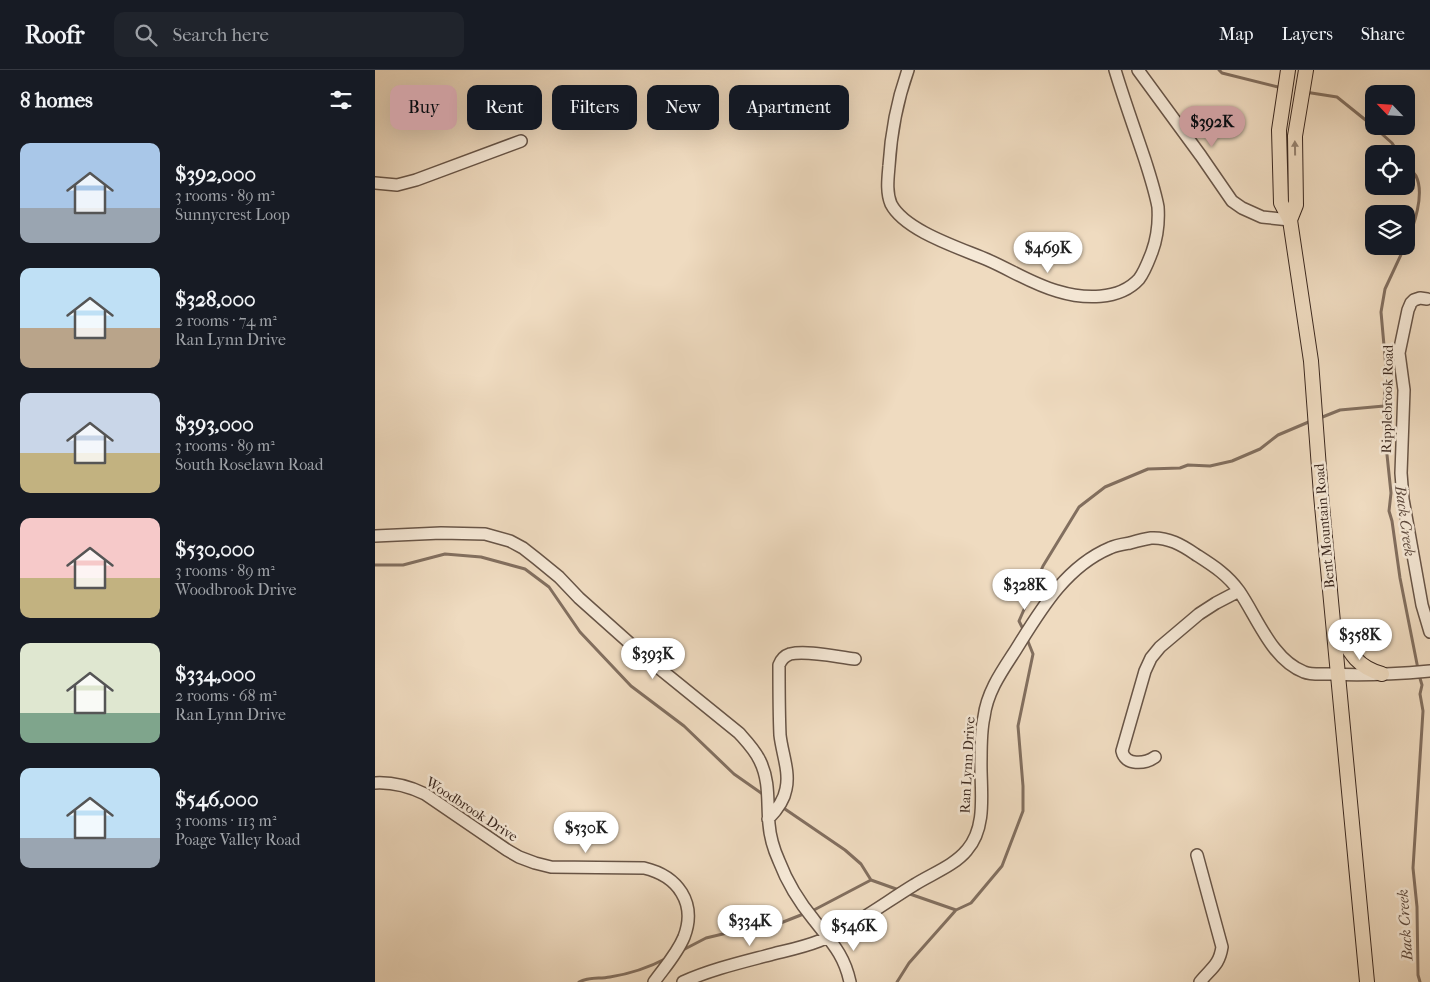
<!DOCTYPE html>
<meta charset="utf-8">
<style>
:root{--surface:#171b24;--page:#20242c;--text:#f1f3f6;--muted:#9ea1a6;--line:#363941;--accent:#c59692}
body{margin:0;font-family:"IM FELL French Canon",serif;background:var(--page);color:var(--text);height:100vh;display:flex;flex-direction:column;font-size:19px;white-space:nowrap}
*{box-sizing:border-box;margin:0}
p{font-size:16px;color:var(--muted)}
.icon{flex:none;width:28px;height:28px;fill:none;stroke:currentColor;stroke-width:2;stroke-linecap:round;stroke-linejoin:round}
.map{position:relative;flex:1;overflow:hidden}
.drawer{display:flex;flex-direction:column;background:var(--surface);width:375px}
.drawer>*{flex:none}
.guide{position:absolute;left:15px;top:15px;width:475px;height:45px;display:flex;gap:10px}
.needle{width:32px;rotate:295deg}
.tools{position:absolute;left:990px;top:15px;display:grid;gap:10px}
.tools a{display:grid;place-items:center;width:50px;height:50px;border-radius:10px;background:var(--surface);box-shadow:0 5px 20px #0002;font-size:25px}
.price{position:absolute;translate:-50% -42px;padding:0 11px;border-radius:18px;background:#fff;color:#222;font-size:16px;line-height:32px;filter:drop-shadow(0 1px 2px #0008)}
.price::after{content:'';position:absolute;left:50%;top:30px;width:15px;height:11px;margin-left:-8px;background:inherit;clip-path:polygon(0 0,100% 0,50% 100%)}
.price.on{background:var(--accent);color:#111}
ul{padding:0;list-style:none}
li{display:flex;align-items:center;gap:15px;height:125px;padding:0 20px}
li span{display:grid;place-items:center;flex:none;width:140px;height:100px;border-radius:10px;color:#555}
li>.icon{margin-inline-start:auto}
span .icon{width:60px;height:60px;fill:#fffc;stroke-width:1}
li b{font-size:21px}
h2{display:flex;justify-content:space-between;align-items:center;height:60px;padding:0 20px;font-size:21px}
.tag{padding:0 18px;border-radius:10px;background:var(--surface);box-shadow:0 5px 20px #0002;font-size:18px;line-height:45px}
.tag.on{background:var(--accent);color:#111}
header{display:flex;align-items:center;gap:30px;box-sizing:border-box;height:70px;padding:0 25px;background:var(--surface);border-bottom:1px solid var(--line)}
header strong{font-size:24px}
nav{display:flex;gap:28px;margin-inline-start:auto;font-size:18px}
.search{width:350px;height:45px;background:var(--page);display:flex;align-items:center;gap:12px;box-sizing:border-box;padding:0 18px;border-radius:10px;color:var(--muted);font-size:19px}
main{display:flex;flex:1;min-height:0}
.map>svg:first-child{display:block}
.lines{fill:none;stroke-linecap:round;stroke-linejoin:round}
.stream{stroke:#826f5f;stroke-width:3}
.minor-casing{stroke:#685547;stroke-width:14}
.major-casing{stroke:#3b281f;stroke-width:16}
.minor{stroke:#f5e8d6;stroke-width:11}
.major{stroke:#efdbc0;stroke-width:14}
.oneway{fill:#958270}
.labels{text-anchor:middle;stroke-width:5;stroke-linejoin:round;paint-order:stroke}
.street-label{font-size:14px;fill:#3b281f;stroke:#f5e8d6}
.water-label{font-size:15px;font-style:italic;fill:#5f4b3f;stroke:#f5e8d6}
</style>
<header>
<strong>Roofr</strong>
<div class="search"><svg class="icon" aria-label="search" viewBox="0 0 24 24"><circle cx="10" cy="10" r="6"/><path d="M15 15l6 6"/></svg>Search here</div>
<nav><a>Map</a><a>Layers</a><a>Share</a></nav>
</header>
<main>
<section class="drawer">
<h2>8 homes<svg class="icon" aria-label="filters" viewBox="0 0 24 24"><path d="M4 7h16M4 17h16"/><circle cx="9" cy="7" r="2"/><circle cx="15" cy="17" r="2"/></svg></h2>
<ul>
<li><span style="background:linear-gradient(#a9c7e8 65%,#9aa5b1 0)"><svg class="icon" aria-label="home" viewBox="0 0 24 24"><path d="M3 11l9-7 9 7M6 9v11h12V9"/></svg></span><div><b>$392,000</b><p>3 rooms · 89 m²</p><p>Sunnycrest Loop</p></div></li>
<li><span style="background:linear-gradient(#bfe0f5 60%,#b9a48a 0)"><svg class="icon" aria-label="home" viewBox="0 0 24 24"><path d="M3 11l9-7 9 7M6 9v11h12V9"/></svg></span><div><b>$328,000</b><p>2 rooms · 74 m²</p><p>Ran Lynn Drive</p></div></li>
<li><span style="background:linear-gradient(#c9d6e8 60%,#c2b280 0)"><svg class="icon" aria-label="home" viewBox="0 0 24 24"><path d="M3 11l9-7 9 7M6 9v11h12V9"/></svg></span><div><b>$393,000</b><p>3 rooms · 89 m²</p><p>South Roselawn Road</p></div></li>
<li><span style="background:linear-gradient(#f6c9c9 60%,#c2b280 0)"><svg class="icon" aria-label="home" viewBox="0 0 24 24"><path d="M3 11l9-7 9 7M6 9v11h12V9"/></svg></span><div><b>$530,000</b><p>3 rooms · 89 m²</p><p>Woodbrook Drive</p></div></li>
<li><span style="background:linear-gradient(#dfe7d0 70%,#7fa58c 0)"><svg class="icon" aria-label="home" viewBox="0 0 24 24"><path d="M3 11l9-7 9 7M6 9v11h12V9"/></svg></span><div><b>$334,000</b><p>2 rooms · 68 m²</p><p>Ran Lynn Drive</p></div></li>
<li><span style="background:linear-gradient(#bfe0f5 70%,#9aa5b1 0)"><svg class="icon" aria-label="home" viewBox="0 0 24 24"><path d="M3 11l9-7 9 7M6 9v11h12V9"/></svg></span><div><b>$546,000</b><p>3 rooms · 113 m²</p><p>Poage Valley Road</p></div></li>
</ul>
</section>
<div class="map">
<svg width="1055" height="912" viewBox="0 0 1055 912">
<rect width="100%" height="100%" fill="#efdbc0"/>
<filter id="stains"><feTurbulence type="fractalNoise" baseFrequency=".004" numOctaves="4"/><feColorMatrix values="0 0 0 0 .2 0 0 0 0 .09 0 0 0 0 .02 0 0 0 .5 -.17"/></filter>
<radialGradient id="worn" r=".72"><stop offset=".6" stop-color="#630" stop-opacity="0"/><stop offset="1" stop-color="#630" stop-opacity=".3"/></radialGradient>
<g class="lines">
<!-- stream -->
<path class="stream" d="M844,0L847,3L907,18
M930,22L962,27L998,56L1017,73L1024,84
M1031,93C1034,97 1038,102 1041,106C1050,124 1039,156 1031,173
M1030,176L1010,219L1006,242L1011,298L1009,336L1012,344L1009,356L1016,423L1014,441L1017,451L1025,508L1043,599
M945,348L965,340L1009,336
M0,495H28L70,484L106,487L150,499L174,517L205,562L256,616L309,656L359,704L389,725
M649,561L644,551L668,496L704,437L730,417L773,399L805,398L813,395L835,396L857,391L885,379L903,365L936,351
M1044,605L1047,615L1045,624L1048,641L1038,798L1042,837L1043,905L1045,912
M407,737L470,780L486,794L496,810L524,820
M532,823L581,840
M437,841L496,810
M306,881L331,868L352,863L377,860L398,856L431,843
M204,912C214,907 224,909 235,907C254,904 275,897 292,888
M522,912L534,893L581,840L596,833L627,796L648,741V716L643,656L658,584L652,569"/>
<!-- minor casing -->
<g class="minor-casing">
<path id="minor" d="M533,0C522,31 516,63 514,96C513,108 511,122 516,134C530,161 585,178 613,190C636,200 657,214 682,221C708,229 744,231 764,209C770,201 773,192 777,182C782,168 784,152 783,137C780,121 775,106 770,90C760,60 749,30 740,0
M763,0L826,86L857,131L867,138L887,147L915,150
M0,113L22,115L41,110L146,71
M1052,229L1045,228L1039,230L1036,233L1033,240L1024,283L1029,320L1026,403L1028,429L1047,535L1055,562
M0,466L66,463L110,464L135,471L148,478L162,489L184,507L204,528L269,586L364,663C372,672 380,680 385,691C395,711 392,733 394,754C395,767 399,780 404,791C412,812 425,833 439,850C456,872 469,884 475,912
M780,687C770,694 750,696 747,681L770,601L776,588L785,577L824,544L841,533L864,521
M0,713C18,712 33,716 50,724L132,780L144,787L160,793L176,797L269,798C303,806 322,833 309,867C302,884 289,898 279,912
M393,749C402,740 409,731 411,719C415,702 407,683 405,665C404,642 404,619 404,595C406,590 409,586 415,584C432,580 462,587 480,589
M822,785L847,877C844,896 836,898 825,912
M308,912C337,899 368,892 398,884C414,880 429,877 444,871C478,857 508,834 539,815C556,804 579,796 592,780C613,756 605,718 606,689C606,675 606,660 609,647C612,622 627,601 640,581C665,541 690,497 735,478C741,475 749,474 755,473C762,471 769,469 776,468C793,467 807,475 820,484C837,495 852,504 864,521C882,547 897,590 929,602C936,605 947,604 955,604C988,606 1022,604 1055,601"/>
</g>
<!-- major casing -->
<g class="major-casing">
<path id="major" d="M913,0L904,60L906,133L915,150L936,291L946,425L992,912
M915,150L921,135L920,66L931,0
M961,556C974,580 979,596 1007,604"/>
</g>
<!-- minor -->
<use href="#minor" class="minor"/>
<!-- major -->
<use href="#major" class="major"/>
</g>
<!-- one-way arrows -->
<defs><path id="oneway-solid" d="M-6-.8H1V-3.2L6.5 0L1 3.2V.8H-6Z" transform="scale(1.25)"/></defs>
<use class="oneway" href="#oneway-solid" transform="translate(920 78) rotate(-91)"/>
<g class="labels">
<!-- street labels -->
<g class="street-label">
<text transform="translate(1012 329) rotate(-89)" y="5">Ripplebrook Road</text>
<text transform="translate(949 456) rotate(-95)" y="5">Bent Mountain Road</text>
<text transform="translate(592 695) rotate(-87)" y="5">Ran Lynn Drive</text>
<text transform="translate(97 739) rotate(33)" y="5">Woodbrook Drive</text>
</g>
<!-- water labels -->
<g class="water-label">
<text transform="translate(1030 451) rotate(82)" y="5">Back Creek</text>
<text transform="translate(1030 855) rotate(-94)" y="5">Back Creek</text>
</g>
</g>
<rect width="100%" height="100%" filter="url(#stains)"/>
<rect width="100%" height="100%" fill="url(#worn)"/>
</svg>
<div class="tools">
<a><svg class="needle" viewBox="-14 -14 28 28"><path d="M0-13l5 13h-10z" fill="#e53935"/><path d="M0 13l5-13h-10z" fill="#9ea1a6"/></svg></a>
<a><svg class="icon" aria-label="locate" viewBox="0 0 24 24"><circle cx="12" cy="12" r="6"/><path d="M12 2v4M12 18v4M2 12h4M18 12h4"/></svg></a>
<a><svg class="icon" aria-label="layers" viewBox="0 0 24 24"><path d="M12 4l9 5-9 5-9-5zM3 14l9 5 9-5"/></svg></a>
</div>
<b class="price on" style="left:837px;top:78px">$392K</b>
<b class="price" style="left:673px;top:204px">$469K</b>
<b class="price" style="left:650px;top:541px">$328K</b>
<b class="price" style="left:985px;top:591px">$358K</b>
<b class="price" style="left:278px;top:610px">$393K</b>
<b class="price" style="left:211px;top:784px">$530K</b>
<b class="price" style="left:375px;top:877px">$334K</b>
<b class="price" style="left:479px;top:882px">$546K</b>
<div class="guide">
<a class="tag on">Buy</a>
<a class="tag">Rent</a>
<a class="tag">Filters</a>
<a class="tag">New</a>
<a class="tag">Apartment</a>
</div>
</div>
</main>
